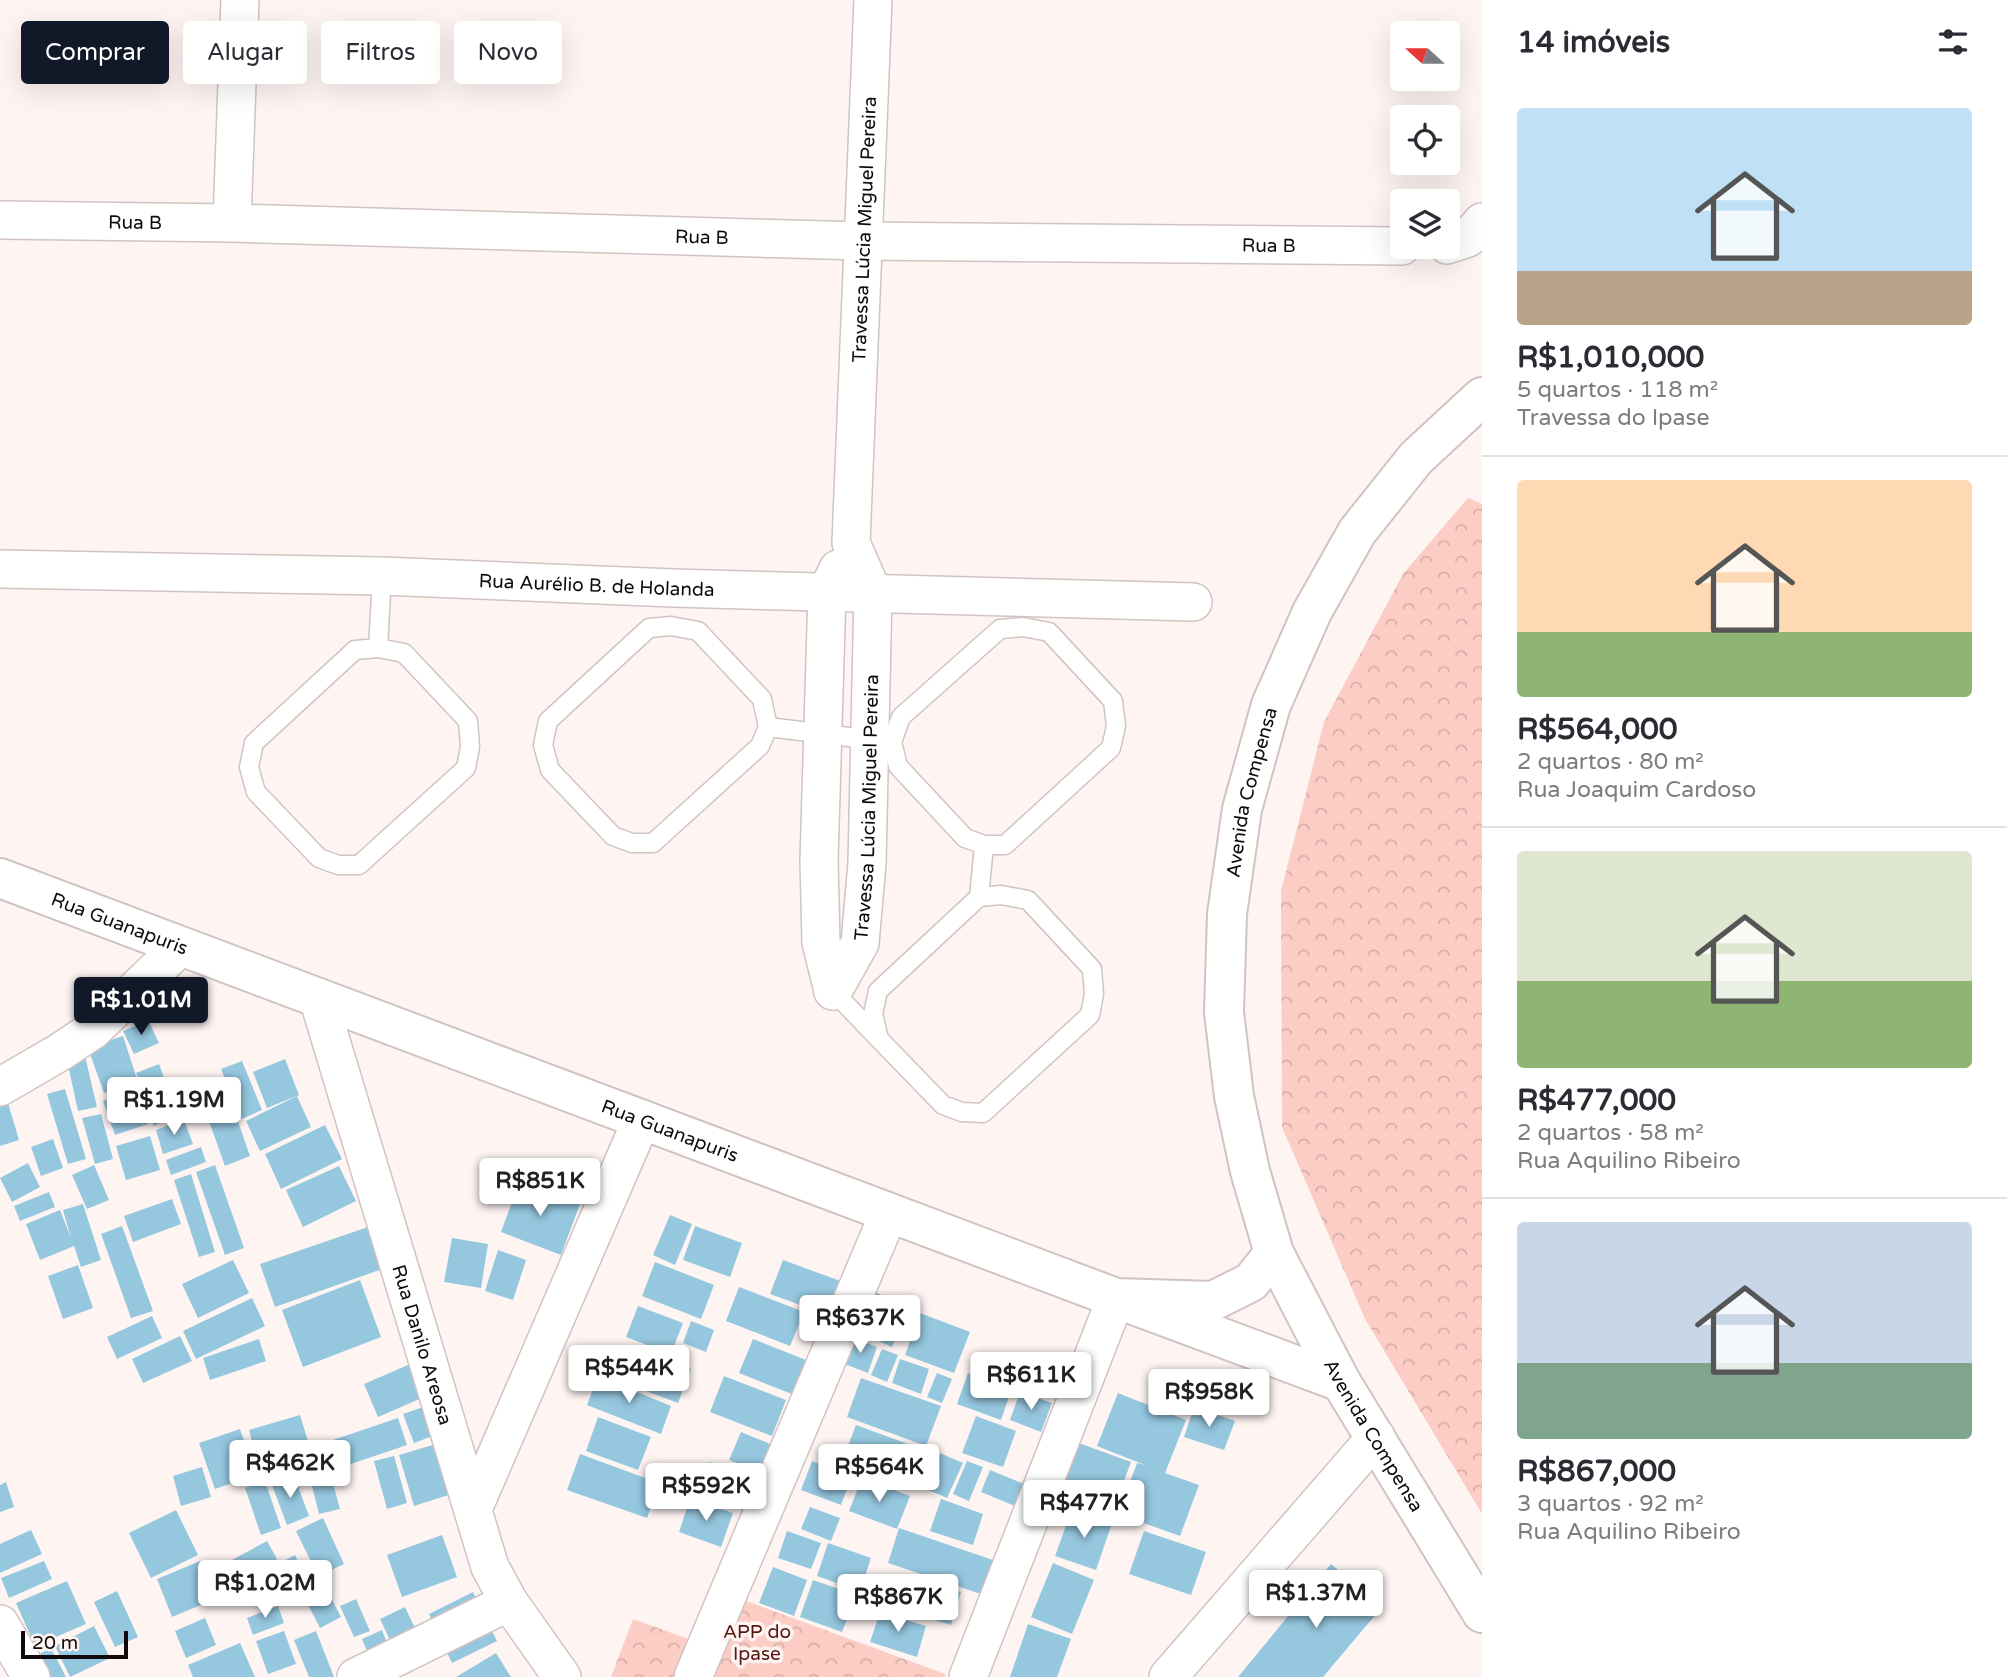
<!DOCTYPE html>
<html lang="pt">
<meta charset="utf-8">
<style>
:root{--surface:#fff;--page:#f7f7f7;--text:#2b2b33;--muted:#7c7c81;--line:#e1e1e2;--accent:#111827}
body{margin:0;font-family:"Varela Round",sans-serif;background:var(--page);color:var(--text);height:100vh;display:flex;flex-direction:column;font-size:26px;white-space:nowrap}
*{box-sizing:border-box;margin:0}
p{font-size:23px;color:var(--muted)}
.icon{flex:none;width:38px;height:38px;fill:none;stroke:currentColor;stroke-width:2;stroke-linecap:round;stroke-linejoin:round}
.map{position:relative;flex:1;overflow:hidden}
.panel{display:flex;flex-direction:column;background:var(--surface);width:525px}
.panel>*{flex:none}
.banner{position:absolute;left:21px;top:21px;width:665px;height:63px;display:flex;gap:14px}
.needle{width:46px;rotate:291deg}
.controls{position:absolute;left:1390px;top:21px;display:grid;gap:14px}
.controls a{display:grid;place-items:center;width:70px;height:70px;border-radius:7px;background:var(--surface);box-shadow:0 7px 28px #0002;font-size:35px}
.scale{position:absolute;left:21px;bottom:18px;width:107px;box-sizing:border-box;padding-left:7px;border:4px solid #100b0a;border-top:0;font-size:19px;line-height:24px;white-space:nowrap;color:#100b0a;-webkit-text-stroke:5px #fef5f3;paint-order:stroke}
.price{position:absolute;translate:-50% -60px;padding:0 16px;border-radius:7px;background:#fff;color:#222;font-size:23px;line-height:46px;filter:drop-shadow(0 2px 4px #0008)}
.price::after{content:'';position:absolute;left:50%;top:42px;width:21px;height:16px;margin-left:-10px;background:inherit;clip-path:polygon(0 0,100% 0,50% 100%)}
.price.selected{background:var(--accent);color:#fff}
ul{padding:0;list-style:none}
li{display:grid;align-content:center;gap:14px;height:371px;padding:0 35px}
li+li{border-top:2px solid var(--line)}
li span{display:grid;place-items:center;height:217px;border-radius:7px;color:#555}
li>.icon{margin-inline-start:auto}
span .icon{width:126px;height:126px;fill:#fffc;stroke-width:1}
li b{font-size:30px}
h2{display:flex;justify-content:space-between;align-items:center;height:84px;padding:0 35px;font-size:30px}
.pill{padding:0 24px;border-radius:7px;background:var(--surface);box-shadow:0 7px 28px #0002;font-size:24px;line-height:63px}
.pill.selected{background:var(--accent);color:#fff}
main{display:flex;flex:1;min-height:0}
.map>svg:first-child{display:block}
.forest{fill:url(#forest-crowns)}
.building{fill:#95c7df}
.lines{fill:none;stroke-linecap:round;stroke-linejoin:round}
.lane-casing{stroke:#d1c3c1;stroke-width:21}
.street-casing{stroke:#d1c3c1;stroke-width:40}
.secondary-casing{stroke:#d1c3c1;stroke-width:42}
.primary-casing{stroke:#d1c3c1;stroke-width:42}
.lane{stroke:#fff;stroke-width:18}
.street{stroke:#fff;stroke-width:37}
.secondary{stroke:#fff;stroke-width:38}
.primary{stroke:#fff;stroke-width:38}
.labels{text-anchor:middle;stroke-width:7;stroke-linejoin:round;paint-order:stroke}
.street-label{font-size:19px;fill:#100b0a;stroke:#fef5f3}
.park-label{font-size:19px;fill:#541710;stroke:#fef5f3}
</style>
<main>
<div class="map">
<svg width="1482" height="1677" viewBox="0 0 1482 1677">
<defs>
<pattern id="forest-crowns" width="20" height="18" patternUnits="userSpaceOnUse" patternTransform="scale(1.75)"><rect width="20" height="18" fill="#fccdc4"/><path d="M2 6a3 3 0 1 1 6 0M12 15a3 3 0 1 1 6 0" fill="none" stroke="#d7afa7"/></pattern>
</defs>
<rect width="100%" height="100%" fill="#fef5f3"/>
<!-- forest -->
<path class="forest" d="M1468,498L1482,504V1514L1365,1319L1282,1127L1281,891L1324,722L1403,574Z
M738,1598L945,1674V1677H611L633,1619L697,1642Z"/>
<!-- building -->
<path class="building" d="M148,1020L159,1043L134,1054L123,1031Z
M123,1036L138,1082L104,1093L88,1048Z
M84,1052L97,1107L78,1111L66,1056Z
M285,1059L299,1095L267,1108L253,1072Z
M242,1061L262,1110L242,1119L221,1069Z
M159,1064L167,1086L144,1095L136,1073Z
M226,1087L250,1156L225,1166L200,1096Z
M65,1089L86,1159L68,1164L47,1094Z
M137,1090L148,1124L115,1135L103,1101Z
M170,1090L180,1114L154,1126L143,1102Z
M297,1096L311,1127L260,1151L246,1121Z
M8,1103L19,1140L0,1146V1105Z
M101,1114L113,1159L95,1164L82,1118Z
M184,1120L193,1144L163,1154L156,1130Z
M325,1125L342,1159L281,1189L265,1154Z
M150,1136L160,1170L126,1180L116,1146Z
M53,1139L63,1168L41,1176L31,1147Z
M201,1147L206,1162L171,1175L166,1160Z
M28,1163L40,1187L12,1202L0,1178Z
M94,1165L109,1200L87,1209L72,1175Z
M215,1165L244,1248L225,1255L196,1172Z
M339,1166L356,1201L303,1227L286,1190Z
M191,1174L215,1252L199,1257L174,1180Z
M520,1181L580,1204L561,1255L501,1232Z
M49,1192L55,1207L20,1221L14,1206Z
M172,1199L181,1224L133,1242L124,1216Z
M83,1204L101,1260L81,1267L74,1246L40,1260L26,1224L60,1210L71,1238L63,1210Z
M670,1215L692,1224L675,1265L653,1255Z
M122,1226L153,1311L131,1318L101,1234Z
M371,1226L385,1268L275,1307L260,1264Z
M695,1226L742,1243L730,1277L683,1260Z
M452,1238L488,1244L481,1288L444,1282Z
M498,1250L526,1260L513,1300L485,1291Z
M233,1260L249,1293L198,1318L182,1284Z
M783,1260L846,1283L834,1317L770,1294Z
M655,1262L714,1285L701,1319L642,1296Z
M78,1265L93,1308L63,1319L48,1276Z
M360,1280L381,1337L303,1367L282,1310Z
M739,1287L804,1312L790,1346L726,1321Z
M875,1292L909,1308L892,1347L857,1331Z
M252,1298L265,1326L196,1359L183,1331Z
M638,1306L683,1323L671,1354L626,1337Z
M920,1313L970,1332L954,1373L905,1355Z
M152,1316L162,1338L117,1359L107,1337Z
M691,1321L714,1330L706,1352L683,1343Z
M180,1336L192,1361L143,1383L132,1359Z
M851,1337L877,1347L868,1373L842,1363Z
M259,1339L266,1361L210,1380L203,1358Z
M753,1339L816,1364L802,1398L739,1373Z
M629,1346L691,1369L678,1403L616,1380Z
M882,1349L898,1355L887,1382L871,1375Z
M900,1359L929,1369L921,1394L892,1383Z
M417,1361L431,1394L378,1417L364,1384Z
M937,1373L952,1379L942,1403L927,1397Z
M968,1373L1012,1388L1001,1420L957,1404Z
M598,1376L671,1406L661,1434L587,1405Z
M724,1376L786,1400L772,1436L710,1412Z
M861,1378L941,1406L926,1446L847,1417Z
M1020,1392L1052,1403L1041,1432L1010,1420Z
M1118,1393L1186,1420L1165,1473L1199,1485L1180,1536L1118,1514L1137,1463L1145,1465L1097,1446Z
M432,1404L443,1432L414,1443L403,1414Z
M1194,1407L1235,1421L1224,1450L1184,1437Z
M300,1415L313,1458L261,1474L249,1430Z
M976,1416L1016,1431L1003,1467L962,1453Z
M598,1417L651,1437L638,1470L586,1451Z
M398,1418L407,1445L339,1468L330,1441Z
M856,1425L919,1448L904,1487L841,1464Z
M240,1429L256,1475L215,1489L199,1443Z
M741,1432L785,1450L773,1478L729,1460Z
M446,1441L461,1491L414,1506L399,1455Z
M1076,1442L1131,1462L1111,1516L1056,1496Z
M940,1453L963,1463L947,1498L924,1488Z
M580,1454L659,1483L647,1518L567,1490Z
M394,1456L407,1503L387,1509L374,1461Z
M812,1461L852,1476L841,1505L801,1490Z
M967,1461L983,1467L969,1501L953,1494Z
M710,1462L758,1481L746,1511L698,1493Z
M328,1465L340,1509L319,1514L308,1470Z
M202,1467L211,1497L181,1506L173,1476Z
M990,1470L1024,1484L1015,1506L981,1492Z
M294,1476L309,1516L287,1525L272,1485Z
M862,1478L910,1496L897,1529L849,1511Z
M265,1481L281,1528L261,1535L245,1488Z
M6,1482L14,1507L0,1512V1485Z
M690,1499L733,1513L721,1547L679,1532Z
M941,1499L983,1514L973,1545L930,1531Z
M810,1507L840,1518L831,1541L801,1529Z
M1072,1509L1112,1523L1096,1570L1055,1556Z
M176,1510L198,1555L151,1578L129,1533Z
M323,1518L344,1564L318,1576L296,1531Z
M899,1528L993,1560L981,1594L888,1563Z
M31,1530L42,1554L0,1573V1544Z
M787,1531L821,1543L811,1569L778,1558Z
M1144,1531L1206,1552L1191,1595L1129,1574Z
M442,1535L457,1577L402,1597L387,1555Z
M267,1541L277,1559L229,1586L219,1567Z
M828,1543L871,1558L860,1591L817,1576Z
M295,1555L309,1585L281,1599L267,1570Z
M44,1561L52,1579L9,1598L1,1578Z
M200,1561L215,1599L172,1617L157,1579Z
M1053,1563L1094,1580L1072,1634L1031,1617Z
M1331,1564L1382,1607L1323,1677H1238Z
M773,1567L807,1580L794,1616L759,1603Z
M901,1575L931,1586L921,1614L891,1604Z
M813,1580L856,1595L842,1632L800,1617Z
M67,1581L86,1624L35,1646L16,1603Z
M939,1585L961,1592L951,1625L928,1618Z
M325,1586L341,1617L320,1628L304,1597Z
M117,1591L138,1637L115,1647L94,1602Z
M473,1592L497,1641L452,1663L429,1614Z
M356,1599L370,1631L354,1637L340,1606Z
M278,1606L284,1623L253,1635L247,1618Z
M405,1607L430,1660L405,1672L380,1619Z
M880,1612L926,1626L917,1657L870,1642Z
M205,1618L216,1645L186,1658L175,1631Z
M1028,1624L1071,1639L1057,1677H1010Z
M94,1626L110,1658L70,1677L55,1646Z
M382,1630L396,1666L377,1675L362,1639Z
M284,1631L296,1664L268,1674L256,1641Z
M316,1631L334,1677H309L294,1640Z
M240,1643L255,1677H193L188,1665Z
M51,1648L66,1677H43L33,1657Z
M496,1653L511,1677H456Z"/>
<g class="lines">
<!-- lane casing -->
<g class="lane-casing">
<path id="lane" d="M671,626L698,631L762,699L768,727L760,746L653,843H632L613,836L550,770L543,745L548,721L649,628Z
M1023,627L1049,632L1113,701L1116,726L1111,748L1005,845H984L965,838L898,766L892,742L901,717L1000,629Z
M378,648L404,653L468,721L470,747L466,768L359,865H338L319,858L256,792L249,767L254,743L355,650Z
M378,648L382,576
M768,727L873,740
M1001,895L1028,900L1092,969L1094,994L1090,1015L983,1113L962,1112L943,1105L879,1039L873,1014L878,991L979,897Z
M979,897L984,845
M833,991L879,1039"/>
</g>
<!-- street casing -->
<g class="street-casing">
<g id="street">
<path id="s1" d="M0,220L232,223L862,241L1402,246"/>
<path d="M232,223L240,0"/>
<path d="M1447,245L1468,238L1482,222"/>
<path id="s2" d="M0,569L382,576L673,588L1193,602"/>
<path id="s3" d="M833,991L860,943L867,863L873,593L851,543L873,0"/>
<path d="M833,991L821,942L819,861L827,592L838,569"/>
<path id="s4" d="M318,998L490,1567L509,1602L562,1677"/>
<path d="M0,1087L60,1052L93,1030L181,946"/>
<path d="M473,1509L642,1119"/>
<path d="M0,1624L31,1677"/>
<path d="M356,1677L509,1602"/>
<path d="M693,1677L889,1213"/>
<path d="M968,1677L1116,1298"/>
<path d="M1168,1677L1376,1437"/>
</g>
</g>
<!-- secondary casing -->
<g class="secondary-casing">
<g id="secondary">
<path id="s5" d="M1274,1253L1341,1382L1482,1613"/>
<path d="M1123,1301L1341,1382"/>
</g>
</g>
<!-- primary casing -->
<g class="primary-casing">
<g id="primary">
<path id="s6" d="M0,878L1116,1298L1213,1301L1251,1282L1274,1253L1250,1171L1234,1096L1224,1012L1227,914L1242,809L1271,705L1312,612L1357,532L1416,458L1482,397"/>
</g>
</g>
<!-- lane -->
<use href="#lane" class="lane"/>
<!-- street -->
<use href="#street" class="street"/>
<!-- secondary -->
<use href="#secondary" class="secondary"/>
<!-- primary -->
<use href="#primary" class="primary"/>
</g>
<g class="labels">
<!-- street labels -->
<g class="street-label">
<text dy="7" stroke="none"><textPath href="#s1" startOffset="135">Rua B</textPath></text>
<text dy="7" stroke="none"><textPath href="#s3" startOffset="774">Travessa Lúcia Miguel Pereira</textPath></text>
<text dy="7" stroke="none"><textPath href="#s1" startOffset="702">Rua B</textPath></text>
<text dy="7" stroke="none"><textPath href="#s1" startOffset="1269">Rua B</textPath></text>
<text dy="7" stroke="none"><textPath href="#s2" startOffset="597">Rua Aurélio B. de Holanda</textPath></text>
<text dy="7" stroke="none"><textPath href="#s6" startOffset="1838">Avenida Compensa</textPath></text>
<text dy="7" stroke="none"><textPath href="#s3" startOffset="191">Travessa Lúcia Miguel Pereira</textPath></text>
<text dy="7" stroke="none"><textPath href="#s6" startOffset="128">Rua Guanapuris</textPath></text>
<text dy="7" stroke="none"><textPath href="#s6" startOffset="716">Rua Guanapuris</textPath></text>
<text dy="7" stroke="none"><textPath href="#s4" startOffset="362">Rua Danilo Areosa</textPath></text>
<text dy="7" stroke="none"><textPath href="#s5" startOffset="208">Avenida Compensa</textPath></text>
</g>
<!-- park labels -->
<g class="park-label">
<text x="757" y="1638">APP do<tspan x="757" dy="22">Ipase</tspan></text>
</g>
</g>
</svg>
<div class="controls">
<a><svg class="needle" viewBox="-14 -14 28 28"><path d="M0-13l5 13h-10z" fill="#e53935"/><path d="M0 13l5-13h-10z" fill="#7c7c81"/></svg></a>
<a><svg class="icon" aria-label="locate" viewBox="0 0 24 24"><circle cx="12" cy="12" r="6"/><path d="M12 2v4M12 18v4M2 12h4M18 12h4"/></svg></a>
<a><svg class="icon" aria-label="layers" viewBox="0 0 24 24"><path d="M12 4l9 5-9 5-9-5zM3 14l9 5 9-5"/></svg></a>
</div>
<div class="scale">20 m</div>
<b class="price selected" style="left:141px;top:1037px">R$1.01M</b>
<b class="price" style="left:174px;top:1137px">R$1.19M</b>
<b class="price" style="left:540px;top:1218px">R$851K</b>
<b class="price" style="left:860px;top:1355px">R$637K</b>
<b class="price" style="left:629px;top:1405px">R$544K</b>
<b class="price" style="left:1031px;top:1412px">R$611K</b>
<b class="price" style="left:1209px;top:1429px">R$958K</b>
<b class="price" style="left:290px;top:1500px">R$462K</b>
<b class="price" style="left:879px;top:1504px">R$564K</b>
<b class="price" style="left:706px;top:1523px">R$592K</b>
<b class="price" style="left:1084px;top:1540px">R$477K</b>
<b class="price" style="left:265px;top:1620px">R$1.02M</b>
<b class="price" style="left:1316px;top:1630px">R$1.37M</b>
<b class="price" style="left:898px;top:1634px">R$867K</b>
<div class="banner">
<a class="pill selected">Comprar</a>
<a class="pill">Alugar</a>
<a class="pill">Filtros</a>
<a class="pill">Novo</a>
</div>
</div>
<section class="panel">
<h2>14 imóveis<svg class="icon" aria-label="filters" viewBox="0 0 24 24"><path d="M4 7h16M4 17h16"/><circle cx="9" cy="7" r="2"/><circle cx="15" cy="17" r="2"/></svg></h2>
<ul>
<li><span style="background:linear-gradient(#bfe0f5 75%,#b9a48a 0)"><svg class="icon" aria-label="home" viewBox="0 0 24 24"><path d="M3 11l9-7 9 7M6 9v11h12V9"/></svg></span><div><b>R$1,010,000</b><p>5 quartos · 118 m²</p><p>Travessa do Ipase</p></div></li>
<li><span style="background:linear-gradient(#ffd9b3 70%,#8fb573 0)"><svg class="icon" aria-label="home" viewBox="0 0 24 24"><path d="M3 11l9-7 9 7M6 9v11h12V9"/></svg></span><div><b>R$564,000</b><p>2 quartos · 80 m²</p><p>Rua Joaquim Cardoso</p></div></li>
<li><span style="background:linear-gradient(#dfe7d0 60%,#8fb573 0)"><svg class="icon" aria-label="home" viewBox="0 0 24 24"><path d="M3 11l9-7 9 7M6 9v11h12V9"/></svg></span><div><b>R$477,000</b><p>2 quartos · 58 m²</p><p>Rua Aquilino Ribeiro</p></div></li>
<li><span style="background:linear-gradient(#c9d6e8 65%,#7fa58c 0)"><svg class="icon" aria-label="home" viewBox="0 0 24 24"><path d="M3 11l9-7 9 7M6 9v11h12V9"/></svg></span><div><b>R$867,000</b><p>3 quartos · 92 m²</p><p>Rua Aquilino Ribeiro</p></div></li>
</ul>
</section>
</main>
